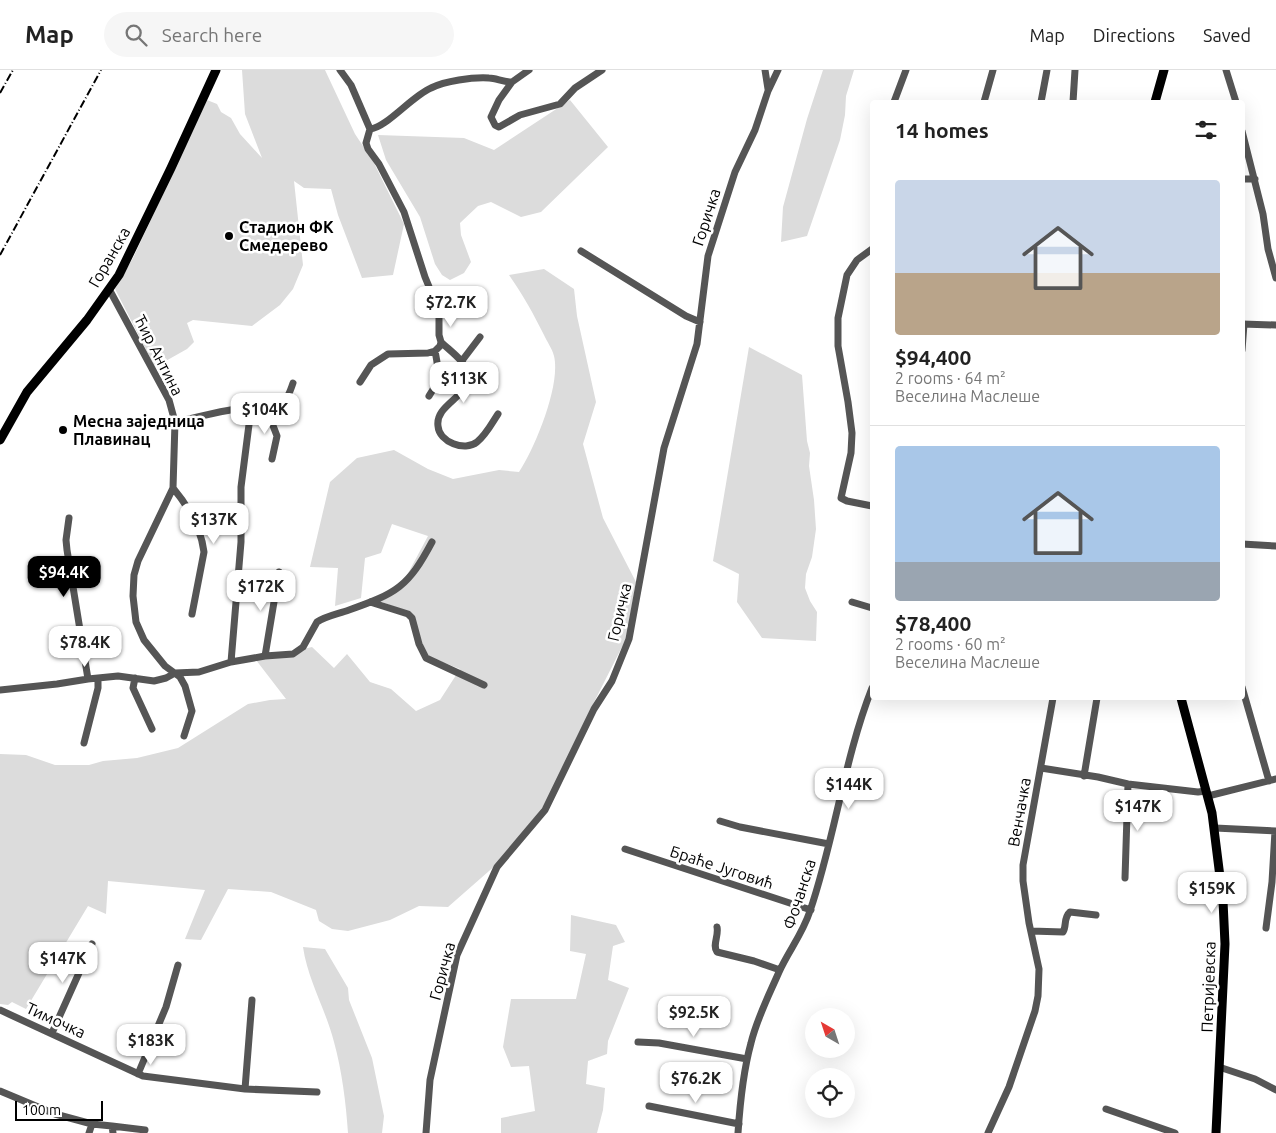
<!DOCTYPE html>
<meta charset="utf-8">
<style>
:root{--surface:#fff;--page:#f6f6f6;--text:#222;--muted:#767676;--line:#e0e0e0;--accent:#000}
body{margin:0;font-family:Ubuntu,sans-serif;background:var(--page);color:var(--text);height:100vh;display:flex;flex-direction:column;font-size:19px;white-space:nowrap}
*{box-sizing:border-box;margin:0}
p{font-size:16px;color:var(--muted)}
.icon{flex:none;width:28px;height:28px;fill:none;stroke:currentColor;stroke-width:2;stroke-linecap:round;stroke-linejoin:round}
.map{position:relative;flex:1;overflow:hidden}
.details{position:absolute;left:870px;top:30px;width:375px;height:600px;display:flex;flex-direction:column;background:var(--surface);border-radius:5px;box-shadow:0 5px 20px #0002}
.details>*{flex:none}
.needle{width:32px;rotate:321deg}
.controls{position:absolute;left:805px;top:938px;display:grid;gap:10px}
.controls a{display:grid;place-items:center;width:50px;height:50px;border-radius:50%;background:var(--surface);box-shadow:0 5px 20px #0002;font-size:25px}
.scale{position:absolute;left:15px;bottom:12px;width:88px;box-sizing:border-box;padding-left:5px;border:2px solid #000;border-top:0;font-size:14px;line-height:18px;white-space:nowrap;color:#000;-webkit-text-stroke:4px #fff;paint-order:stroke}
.price{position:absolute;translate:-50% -42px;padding:0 11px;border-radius:10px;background:#fff;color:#222;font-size:16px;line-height:32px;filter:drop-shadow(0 1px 2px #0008)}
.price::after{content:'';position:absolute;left:50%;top:30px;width:15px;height:11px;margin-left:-8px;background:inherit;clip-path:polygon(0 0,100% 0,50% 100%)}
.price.selected{background:var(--accent);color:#fff}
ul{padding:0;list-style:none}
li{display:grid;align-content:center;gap:10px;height:265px;padding:0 25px}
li+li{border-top:1px solid var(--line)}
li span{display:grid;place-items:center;height:155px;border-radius:5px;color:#555}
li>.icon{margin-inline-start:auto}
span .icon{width:90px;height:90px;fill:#fffc;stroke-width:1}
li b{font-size:21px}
h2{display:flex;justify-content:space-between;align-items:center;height:60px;padding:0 25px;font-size:21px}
header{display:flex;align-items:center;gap:30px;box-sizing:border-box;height:70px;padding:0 25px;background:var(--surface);border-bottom:1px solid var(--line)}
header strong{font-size:24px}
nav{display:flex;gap:28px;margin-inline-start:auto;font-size:18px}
.search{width:350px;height:45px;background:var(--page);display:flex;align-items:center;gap:12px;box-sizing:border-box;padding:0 18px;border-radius:28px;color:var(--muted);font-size:19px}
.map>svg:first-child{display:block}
.green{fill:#dcdcdc}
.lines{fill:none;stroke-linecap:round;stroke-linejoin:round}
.minor{stroke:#555;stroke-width:7}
.major{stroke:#000;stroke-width:9}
.rail{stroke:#000;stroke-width:2;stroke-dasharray:8 2.5 1 2.5;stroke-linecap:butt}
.poi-dot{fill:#000;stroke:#fff;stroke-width:2}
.labels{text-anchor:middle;stroke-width:5;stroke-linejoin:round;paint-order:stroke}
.street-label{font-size:16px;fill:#000;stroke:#fff}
.poi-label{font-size:16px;font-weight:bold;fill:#000;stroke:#fff;text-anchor:start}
</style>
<header>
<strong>Map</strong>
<div class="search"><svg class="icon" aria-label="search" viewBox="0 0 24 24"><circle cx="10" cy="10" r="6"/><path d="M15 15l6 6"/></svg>Search here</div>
<nav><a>Map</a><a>Directions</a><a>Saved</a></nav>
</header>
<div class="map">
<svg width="1276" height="1063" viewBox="0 0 1276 1063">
<rect width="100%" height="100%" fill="#fff"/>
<!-- green -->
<path class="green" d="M242,0H325L355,64L373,91L404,154L393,205L362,208L338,145L331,119L304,118L294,111L303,195L293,219L280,235L252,256L193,250L187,253L194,272L187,279L155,297L115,219L133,188L207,30L217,34L221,42L231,48L240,64L262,88L245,44Z
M823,0H854L846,26L845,45L840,70L807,166L781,172L783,137L807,49Z
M570,30L608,77L541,142L521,147L491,132L478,136L460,153L461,165L471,192L464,203L450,210L442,205L435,194L420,147L386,90L378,65L464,68L494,80Z
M544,199L574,219L577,246L596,332L583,374L603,448L636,512L626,569L589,642L550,728L497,794L448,837L419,836L390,850L348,861L332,859L319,851L316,840L271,822L228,819L201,870L185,869L205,820L108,811L106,844L88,836L26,939L12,932L8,935L0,934V684L26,685L55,695H89L103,691L137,688L178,678L248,634L270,630L286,629L256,590L312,577L334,598L347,584L370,612L391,619L416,641L440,630L460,599L427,586L411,543L379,531L405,509L428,466L392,454L381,483L365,488L361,528L335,536L338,498L310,497L330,412L357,388L394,380L428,399L453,409L499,400L519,402C535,378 561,315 554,286C552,278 547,272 544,265C533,243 523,225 509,205Z
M749,277L802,305L807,371L810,383L809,396L814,430L816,459L812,487L806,504L805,518L810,531L817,542L816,571L762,568L737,532L739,504L713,491Z
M571,845L616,855L625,872L613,876L608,910L629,918L608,971L607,984L588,991L586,1014L605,1018L603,1040L597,1063H501V1048L535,1041L529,996L511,997L503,977L511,929H576L586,884L570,881Z
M303,877L325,879L348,918L349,930L372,988L384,1046L382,1063H348C346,1033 342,1001 334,972C326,940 308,911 303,877Z"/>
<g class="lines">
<!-- minor -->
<path class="minor" d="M340,0L351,15L370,59
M765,0L768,19
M1226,0L1236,32
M512,12L499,30L491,47L495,55L499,57L520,45L560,34L575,18L602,0
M894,32L906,0
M984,32L993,0
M1041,32L1047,0
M1073,32L1075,0
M370,59C386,58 412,26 431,18C445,11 472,7 489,8C496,8 503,12 512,12L529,0
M1242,61L1263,144L1268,179L1276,208
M1242,109H1255
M872,179L857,190L847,205L838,248V276L848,332L852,363L851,383L841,428L847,431L872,436
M581,181L686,246L700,252
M109,219L169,330L175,352L173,418L138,491L134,505L133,526L136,552L144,570L165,596L180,607L185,616L192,641L184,666
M1242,254L1276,255
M441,272C450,281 467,292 468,305C470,327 435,334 438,356C439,372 465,382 477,372C486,365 492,353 498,344
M1242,280L1244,254
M461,292L480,267
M360,312L371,295L388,284L428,283L435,281L440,276L441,272L439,265V241L425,207L404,142L379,94L368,79L366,73L370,59
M429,326C441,308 439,302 435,281
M267,340L277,366L272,389
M175,352C195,348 216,342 236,339C251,338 265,343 278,336C287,331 290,322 293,313
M173,418C188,436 201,458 204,482L192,544
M69,448L66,470L67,480L88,609
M1242,474L1276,476
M370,532L408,544L412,548L419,574L426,588L484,615
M852,532L872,538
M265,586L279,502
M231,592L241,472V417L251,339
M135,608L133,618L152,659
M1242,617L1269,711
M0,620L57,614L88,609L118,606L154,611L166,608L175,603L199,602L231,592L265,586L293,584L303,577L317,552C326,546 338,544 349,540C397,523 408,517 432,472
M84,673L98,618V608
M1041,698L1098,707L1128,714L1198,722L1206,721
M1084,706L1097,628
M1208,726L1276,709
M720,751L740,757L829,774
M1215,758L1276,761
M625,779L811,840
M1125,808L1128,714
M717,857C719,866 712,875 717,882L754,891L780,900
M1266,858L1272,812L1275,761
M1031,861L1063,862C1067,856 1063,848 1070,842L1096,845
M0,940L143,1006L245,1019L252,930
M52,963L92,874
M638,972L659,973L747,989
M1219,997L1255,1009L1276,1020
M138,1004L166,937L178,895
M245,1019L317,1022
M0,1021L55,1044L92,1054L89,1063
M649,1036L739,1054
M1106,1039L1175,1063
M92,1054L112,1056L113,1063
M112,1056L145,1060
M426,1063L430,1010L457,885L497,797L545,740L594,639L612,611L629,569L664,378L697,274L708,186L735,102L755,60L768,21L778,0
M738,1063C740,1033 743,1002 751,973C757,948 769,925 779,902C789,880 802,865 810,841C835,768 844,689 872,618
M988,1063L1009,1017L1035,941L1038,926L1039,899L1029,853L1023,811V795L1053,628"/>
<!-- major -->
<path class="major" d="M1155,32L1164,0
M0,370L27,322L87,250L119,205L171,98L216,0
M1181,628L1212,743L1223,831L1225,874L1216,1063"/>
<!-- rail -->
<path class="rail" d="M0,23L13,0
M0,185L101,0"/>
</g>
<!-- markers -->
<g class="poi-dot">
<circle cx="229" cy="166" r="5"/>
<circle cx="63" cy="360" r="5"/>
</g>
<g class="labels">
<!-- street labels -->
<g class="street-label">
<text transform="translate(706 147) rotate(-72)" y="6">Горичка</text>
<text transform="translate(109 187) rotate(-60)" y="6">Горанска</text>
<text transform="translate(159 285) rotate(63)" y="6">Ћир Антина</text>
<text transform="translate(619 542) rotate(-77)" y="6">Горичка</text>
<text transform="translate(1019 742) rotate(-80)" y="6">Венчачка</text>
<text transform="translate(722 797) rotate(18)" y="6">Браће Југовић</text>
<text transform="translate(799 824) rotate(-72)" y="6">Фочанска</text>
<text transform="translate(442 901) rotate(-75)" y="6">Горичка</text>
<text transform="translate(1208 917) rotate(-88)" y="6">Петријевска</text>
<text transform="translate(56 950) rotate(25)" y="6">Тимочка</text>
</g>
<!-- poi labels -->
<g class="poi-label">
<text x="239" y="163">Стадион ФК<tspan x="239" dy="18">Смедерево</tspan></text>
<text x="73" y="357">Месна заједница<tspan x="73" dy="18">Плавинац</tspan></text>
</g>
</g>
</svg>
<div class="controls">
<a><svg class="needle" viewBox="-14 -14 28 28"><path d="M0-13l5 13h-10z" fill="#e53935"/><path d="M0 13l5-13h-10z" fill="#767676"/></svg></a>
<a><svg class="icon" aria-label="locate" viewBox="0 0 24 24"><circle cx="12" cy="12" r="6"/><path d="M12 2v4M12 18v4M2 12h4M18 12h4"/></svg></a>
</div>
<div class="scale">100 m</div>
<b class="price" style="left:451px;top:258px">$72.7K</b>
<b class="price" style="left:464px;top:334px">$113K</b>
<b class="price" style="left:265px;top:365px">$104K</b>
<b class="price" style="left:214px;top:475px">$137K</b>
<b class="price selected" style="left:64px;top:528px">$94.4K</b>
<b class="price" style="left:261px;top:542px">$172K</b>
<b class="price" style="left:85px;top:598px">$78.4K</b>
<b class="price" style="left:849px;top:740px">$144K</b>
<b class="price" style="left:1138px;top:762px">$147K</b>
<b class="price" style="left:1212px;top:844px">$159K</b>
<b class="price" style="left:63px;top:914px">$147K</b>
<b class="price" style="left:694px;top:968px">$92.5K</b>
<b class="price" style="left:151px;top:996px">$183K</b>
<b class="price" style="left:696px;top:1034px">$76.2K</b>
<section class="details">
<h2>14 homes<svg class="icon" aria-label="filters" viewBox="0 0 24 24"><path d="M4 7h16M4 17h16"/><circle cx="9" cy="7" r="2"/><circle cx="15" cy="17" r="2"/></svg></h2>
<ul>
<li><span style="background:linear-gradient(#c9d6e8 60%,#b9a48a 0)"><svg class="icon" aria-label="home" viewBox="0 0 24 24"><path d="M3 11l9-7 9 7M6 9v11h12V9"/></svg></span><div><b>$94,400</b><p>2 rooms · 64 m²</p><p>Веселина Маслеше</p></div></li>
<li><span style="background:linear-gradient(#a9c7e8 75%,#9aa5b1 0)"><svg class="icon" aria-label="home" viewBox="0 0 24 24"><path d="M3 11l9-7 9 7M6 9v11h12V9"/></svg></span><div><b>$78,400</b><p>2 rooms · 60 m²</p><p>Веселина Маслеше</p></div></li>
</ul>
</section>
</div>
